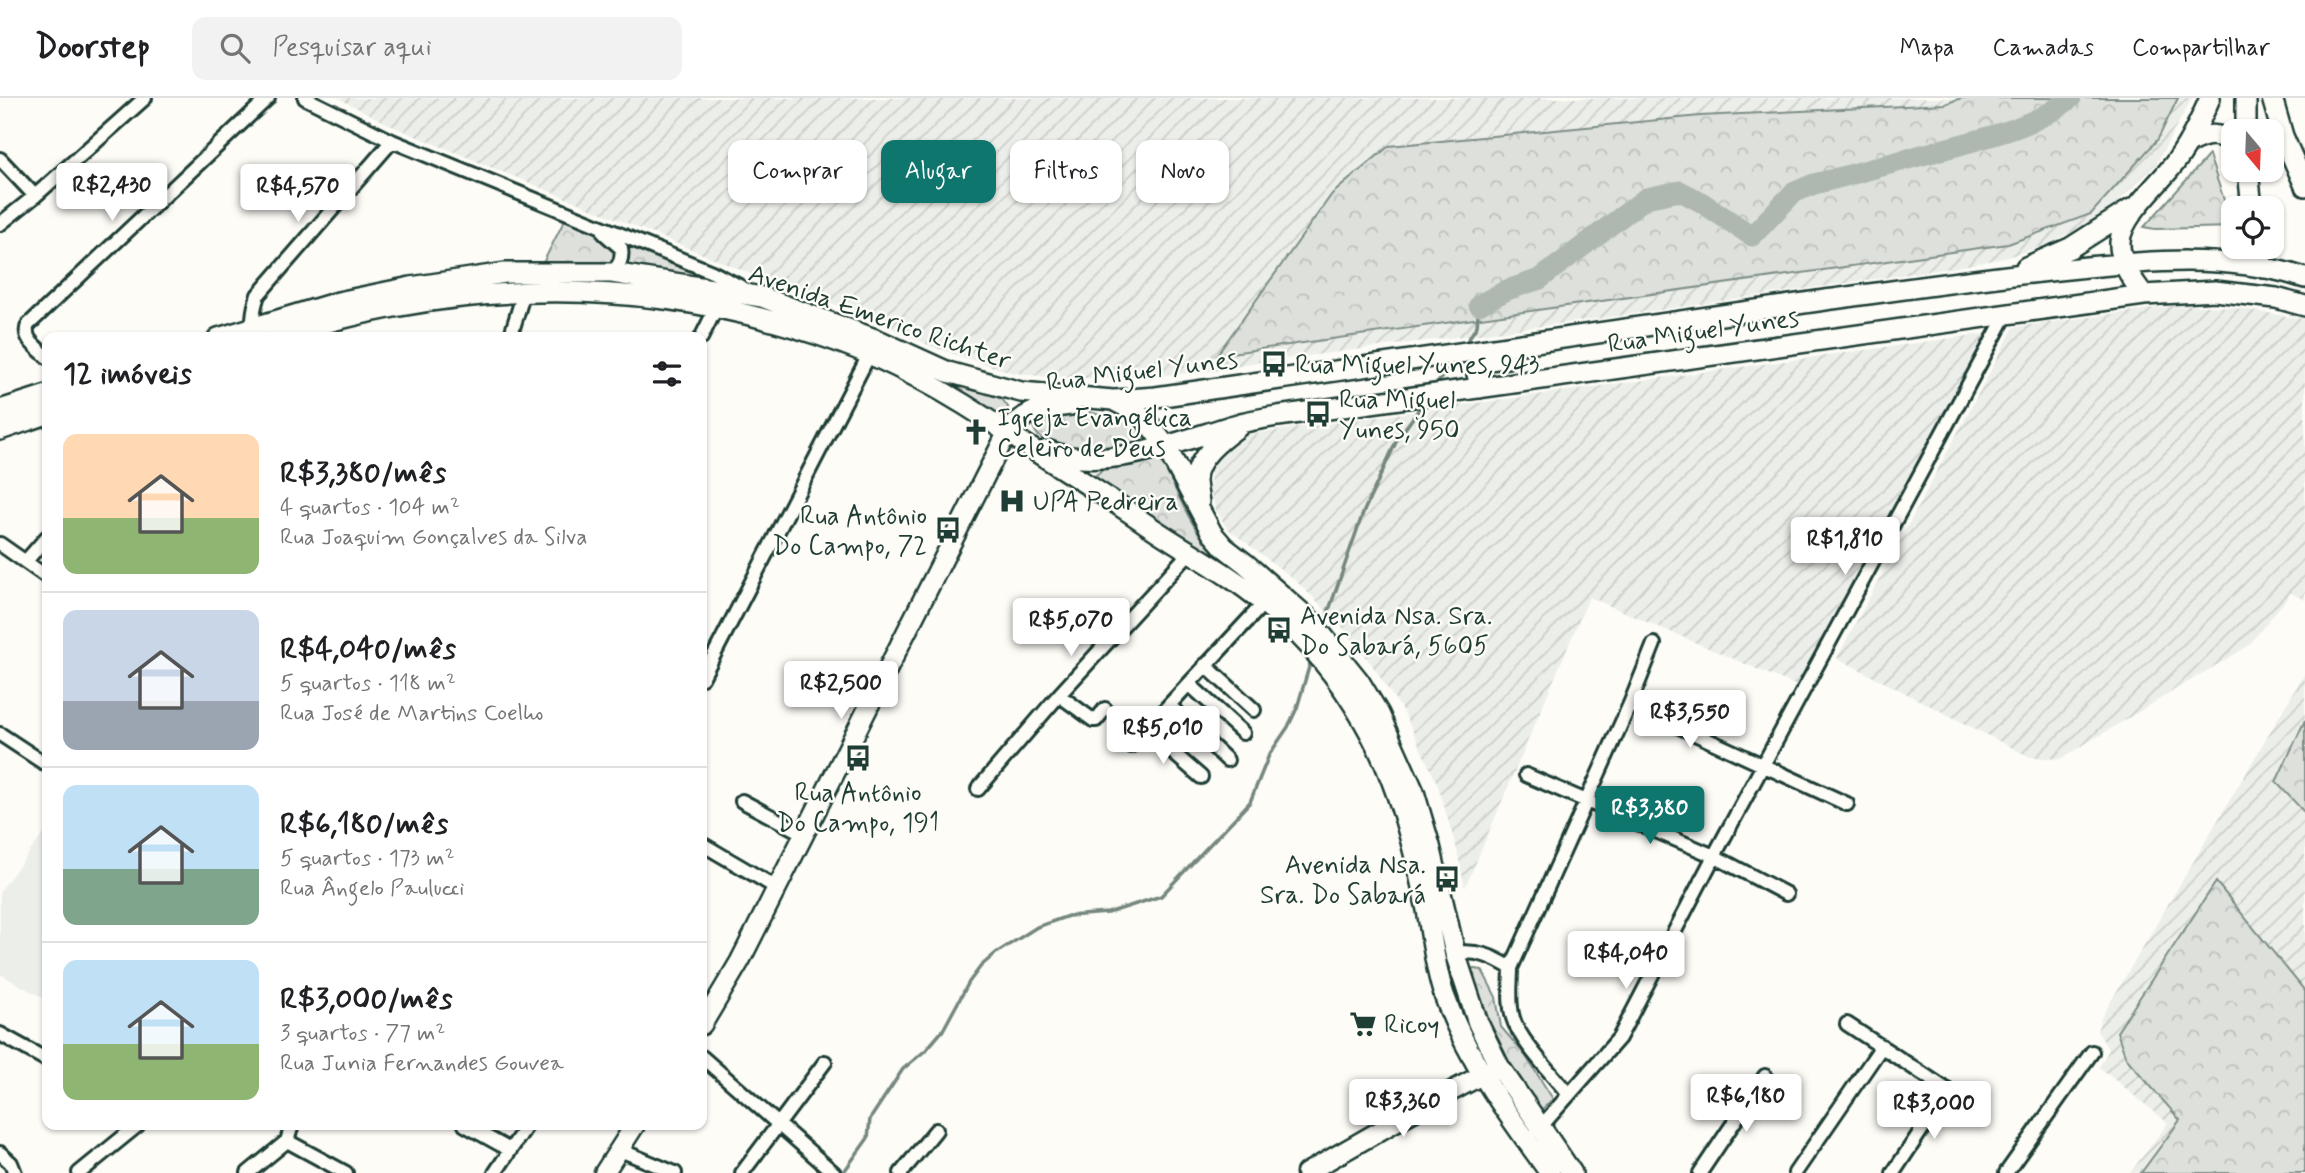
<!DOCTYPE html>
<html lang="pt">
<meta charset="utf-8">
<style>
:root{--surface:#fff;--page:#f2f2f2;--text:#202124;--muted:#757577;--line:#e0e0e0;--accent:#0f766e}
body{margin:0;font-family:Mynerve,sans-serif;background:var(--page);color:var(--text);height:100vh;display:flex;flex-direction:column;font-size:26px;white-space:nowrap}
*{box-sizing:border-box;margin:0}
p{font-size:23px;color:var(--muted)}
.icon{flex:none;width:38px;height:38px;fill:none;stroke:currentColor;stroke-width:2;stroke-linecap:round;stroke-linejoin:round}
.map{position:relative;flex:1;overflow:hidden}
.side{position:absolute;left:42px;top:234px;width:665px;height:798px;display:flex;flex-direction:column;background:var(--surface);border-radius:14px;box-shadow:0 2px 5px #0004}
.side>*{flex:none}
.top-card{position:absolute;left:728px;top:42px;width:665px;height:63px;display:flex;gap:14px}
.needle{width:46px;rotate:161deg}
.controls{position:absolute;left:2221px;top:21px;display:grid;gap:14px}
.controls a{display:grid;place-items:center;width:63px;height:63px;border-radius:14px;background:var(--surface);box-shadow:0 2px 5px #0004;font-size:35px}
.price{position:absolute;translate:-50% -60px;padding:0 16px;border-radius:7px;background:#fff;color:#222;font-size:23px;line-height:46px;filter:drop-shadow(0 2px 4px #0008)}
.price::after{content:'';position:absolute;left:50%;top:42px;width:21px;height:16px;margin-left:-10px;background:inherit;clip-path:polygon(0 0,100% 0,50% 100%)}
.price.selected{background:var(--accent);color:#fff}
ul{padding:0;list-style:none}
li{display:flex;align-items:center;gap:21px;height:175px;padding:0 21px}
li+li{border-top:2px solid var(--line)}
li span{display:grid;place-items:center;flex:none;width:196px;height:140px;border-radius:14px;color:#555}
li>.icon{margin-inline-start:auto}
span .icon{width:84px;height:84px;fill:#fffc;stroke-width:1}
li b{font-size:30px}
h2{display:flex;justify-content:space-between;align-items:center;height:84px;padding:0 21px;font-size:30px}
.chip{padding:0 24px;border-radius:14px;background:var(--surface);box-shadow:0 2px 5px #0004;font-size:24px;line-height:63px}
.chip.selected{background:var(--accent);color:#fff}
header{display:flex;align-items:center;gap:42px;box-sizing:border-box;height:98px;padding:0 35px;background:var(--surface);border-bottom:2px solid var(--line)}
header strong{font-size:33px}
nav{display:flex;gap:38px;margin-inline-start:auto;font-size:24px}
.search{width:490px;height:63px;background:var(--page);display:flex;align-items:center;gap:18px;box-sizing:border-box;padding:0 24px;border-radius:14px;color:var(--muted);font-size:26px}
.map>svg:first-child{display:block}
.built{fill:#eceee9}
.industrial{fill:url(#industrial-furrows)}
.grass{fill:#dde0db;stroke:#7e8e88;stroke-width:2}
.forest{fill:url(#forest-crowns);stroke:#7e8e88;stroke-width:2}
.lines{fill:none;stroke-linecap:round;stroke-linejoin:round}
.stream{stroke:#75877f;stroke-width:3.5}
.river{stroke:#aeb8b1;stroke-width:21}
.street-casing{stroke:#1f3d34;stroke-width:18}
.secondary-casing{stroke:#1f3d34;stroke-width:23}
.primary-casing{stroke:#1f3d34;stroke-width:24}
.street{stroke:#fdfcf7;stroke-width:12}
.secondary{stroke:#fdfcf7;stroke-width:18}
.primary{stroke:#fdfcf7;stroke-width:19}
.labels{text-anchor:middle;stroke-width:5;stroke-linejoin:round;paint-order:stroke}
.street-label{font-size:26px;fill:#1f3d34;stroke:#fdfcf7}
.poi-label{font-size:26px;fill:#1f3d34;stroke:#fdfcf7;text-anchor:start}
</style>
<header>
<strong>Doorstep</strong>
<div class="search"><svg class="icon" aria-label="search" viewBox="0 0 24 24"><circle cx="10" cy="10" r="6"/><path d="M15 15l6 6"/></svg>Pesquisar aqui</div>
<nav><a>Mapa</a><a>Camadas</a><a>Compartilhar</a></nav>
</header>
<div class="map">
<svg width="2305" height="1075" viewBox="0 0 2305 1075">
<defs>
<pattern id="industrial-furrows" width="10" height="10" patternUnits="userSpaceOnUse" patternTransform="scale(1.75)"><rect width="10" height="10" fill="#eceee9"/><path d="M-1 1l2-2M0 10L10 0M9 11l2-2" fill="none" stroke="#cacdc8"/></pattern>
<pattern id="forest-crowns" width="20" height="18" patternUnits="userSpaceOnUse" patternTransform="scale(1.75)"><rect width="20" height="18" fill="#dde0db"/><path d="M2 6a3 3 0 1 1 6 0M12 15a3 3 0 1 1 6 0" fill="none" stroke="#bdc1bd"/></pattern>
</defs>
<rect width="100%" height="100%" fill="#fdfcf7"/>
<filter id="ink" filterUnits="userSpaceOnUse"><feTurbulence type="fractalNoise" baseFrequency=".0143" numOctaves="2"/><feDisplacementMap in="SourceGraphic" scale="14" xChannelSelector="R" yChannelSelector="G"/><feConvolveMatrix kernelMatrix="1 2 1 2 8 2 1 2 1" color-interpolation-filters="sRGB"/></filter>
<g filter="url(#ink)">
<!-- built -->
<path class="built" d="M47,731V902L0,876V793Z"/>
<!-- industrial -->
<path class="industrial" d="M338,0H2192L2156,66L2101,120L2043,148L2004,160L1957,169L1604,220L1244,266L1226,272L1115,281L1046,279L1010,274L932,249L868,218L763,181L396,30Z
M2180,207L2230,209L2305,221V502L2291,495L2248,548L2060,661L2030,659L1837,560L2014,229Z
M1989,235L1797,588L1589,499L1465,790L1456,748L1437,685L1404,615L1370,564L1339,525L1295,482L1227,430L1216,412L1210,392L1211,374L1219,359L1243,337Z
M2305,575V1075H2130L2168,1025L2099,969L2109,952L2097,933L2101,920Z"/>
<!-- grass -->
<path class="grass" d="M940,279L1002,301L1008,309L1007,318L1001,321L939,282Z"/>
<!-- forest -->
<path class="forest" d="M1961,0H2178L2158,41L2091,116L2008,146L1217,257L1332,96L1389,48L1700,18L1945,6Z
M2209,57L2233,129L2155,131L2144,129Z
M565,121L732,189L542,167Z
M1075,311L1137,325L1144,332L1145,340C1125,359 1038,359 1033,327L1037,321Z
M1161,360C1178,397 1192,434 1221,462L1218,465L1097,382L1096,377L1102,372Z
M2305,622V715L2276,684Z
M2216,784L2305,893V1075H2141L2180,1022L2126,960L2117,934Z
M1467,870L1482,872L1496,899L1501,929L1525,957L1553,1001L1536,1017L1495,952Z"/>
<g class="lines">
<!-- stream -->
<path class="stream" d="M1465,246L1477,228L1479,207
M1435,289L1452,264
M1323,529L1363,415L1397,342L1424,304
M843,1075L868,1040L870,1021L903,971L926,952L943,932L969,884L981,868L996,855L1037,829L1068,818L1108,815L1161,798L1250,704L1269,657L1288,629L1297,610L1311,562"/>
<!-- river -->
<path class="river" d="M1479,207L1507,192L1540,181L1646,100L1680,93L1701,104L1752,138L1793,95L1814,86C1853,77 1891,65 1930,55C1975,42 2034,31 2071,0"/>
<!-- street casing -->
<g class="street-casing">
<path id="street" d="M305,0L392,43L712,174L745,191
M0,61L35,98
M0,126L35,98L145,0
M604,135L621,150C623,162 619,167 612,175
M256,240C251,225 253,212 258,197L392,43
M510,240L524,194
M701,240L717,208
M47,259C38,250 22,241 28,227L268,0
M0,446L47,479
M26,463L47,439
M1205,567L1254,612
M702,580L869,257
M1189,586L1243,635
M1059,597L1093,622H1096L1105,611
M1630,606L1847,706
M1169,607L1227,662
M1147,632L1201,679
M0,636L47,667
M1131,648L1264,505
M1526,677L1714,758L1786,796
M978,691L1059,597L1190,454
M742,703L804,736
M702,746L777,790
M1455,855C1477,852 1492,858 1511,870
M1847,926L1970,1007
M0,936L47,962
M702,959L834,1075
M1569,997C1554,978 1519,942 1513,920C1508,904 1511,886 1511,870L1630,606L1654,546
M465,1027L510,1052
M1537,1033L1619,940L1714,758L2006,217
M287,1043L346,1075
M620,1052L675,1075
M0,1055L11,1065L15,1075
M79,1075L138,1027
M248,1075L287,1043L292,1027
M495,1075L527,1027
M742,1075L825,964
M901,1075L936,1032
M1700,1075L1765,978
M1795,1075L1882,948
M1893,1075L1948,992
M2006,1075L2092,954"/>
</g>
<!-- secondary casing -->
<g class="secondary-casing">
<path id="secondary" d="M702,927L740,863L1007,335
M604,1075L635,1027
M1306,1075L1411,1015L1493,971"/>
</g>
<!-- primary casing -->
<g class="primary-casing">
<path id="primary" d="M2272,0L2283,38L2305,88
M2246,33V0
M2189,45C2205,36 2218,33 2233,46
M2248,72L2252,110
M2259,149L2263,170
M2026,169L2070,150L2131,111
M2144,197C2133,183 2119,164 2120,144C2121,117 2162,84 2177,62C2191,43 2201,21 2210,0
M218,240L338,204L411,189L505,175H612L762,199L880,243L948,274L1021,294L1113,302L1136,314L1146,322L1165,347L1212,435L1224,449L1246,466L1310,522L1359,583L1379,616L1414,694L1430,748L1455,855L1478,925L1499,968L1572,1075
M274,240C459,179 652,177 836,243C898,265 957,300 1011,337C1054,366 1099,393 1142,423C1182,451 1226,473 1264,505C1305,538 1338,578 1364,624C1398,683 1413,746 1427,812C1432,840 1435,870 1444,897C1467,962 1510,1020 1550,1075
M1480,290L1477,276L1480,266L1488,262L1507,260
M1115,302L1156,299C1379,266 1602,233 1825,202C1906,191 1987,179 2068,171C2147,163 2228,155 2305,180
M0,312L47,297
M0,332L47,316
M1007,335C1027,311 1042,310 1071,307
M1047,352C1105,377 1183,341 1241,325C1253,322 1266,320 1278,318L2144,197L2215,193L2276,200L2305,208
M1199,404C1198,397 1196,389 1196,381C1197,359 1222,341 1238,329"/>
</g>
<!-- street -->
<use href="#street" class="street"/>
<!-- secondary -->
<use href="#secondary" class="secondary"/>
<!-- primary -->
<use href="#primary" class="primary"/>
</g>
</g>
<!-- icons -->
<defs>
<g id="bus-bare" transform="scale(2.1)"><path d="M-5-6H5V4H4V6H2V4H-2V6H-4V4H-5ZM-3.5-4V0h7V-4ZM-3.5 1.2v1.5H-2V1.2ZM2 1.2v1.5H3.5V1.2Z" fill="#1f3d34" stroke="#fdfcf7" stroke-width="2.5" paint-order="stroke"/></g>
<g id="church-bare" transform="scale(2.1)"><path d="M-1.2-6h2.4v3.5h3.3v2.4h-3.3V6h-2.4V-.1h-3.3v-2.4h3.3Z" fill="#1f3d34" stroke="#fdfcf7" stroke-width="2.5" paint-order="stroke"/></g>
<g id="hospital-bare" transform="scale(2.1)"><path d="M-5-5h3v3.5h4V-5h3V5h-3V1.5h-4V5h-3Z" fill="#1f3d34" stroke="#fdfcf7" stroke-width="2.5" paint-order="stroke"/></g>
<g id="supermarket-bare" transform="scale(2.1)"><path d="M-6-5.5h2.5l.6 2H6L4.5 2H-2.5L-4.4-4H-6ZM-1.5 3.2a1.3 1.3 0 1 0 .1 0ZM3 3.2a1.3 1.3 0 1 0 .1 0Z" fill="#1f3d34" stroke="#fdfcf7" stroke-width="2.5" paint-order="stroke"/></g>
</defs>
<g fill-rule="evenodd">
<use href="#bus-bare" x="1274" y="266"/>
<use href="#bus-bare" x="1318" y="316"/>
<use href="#church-bare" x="976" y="334"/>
<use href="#hospital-bare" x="1012" y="403"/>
<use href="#bus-bare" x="948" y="432"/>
<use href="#bus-bare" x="1279" y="532"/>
<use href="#bus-bare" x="858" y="660"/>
<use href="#bus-bare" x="1447" y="781"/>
<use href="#supermarket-bare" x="1363" y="926"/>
</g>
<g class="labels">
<!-- street labels -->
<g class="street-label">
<text transform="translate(880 218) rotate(19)" y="9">Avenida Emerico Richter</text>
<text transform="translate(1703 232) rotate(-8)" y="9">Rua Miguel Yunes</text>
<text transform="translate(1142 272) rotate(-7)" y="9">Rua Miguel Yunes</text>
</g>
<!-- poi labels -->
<g class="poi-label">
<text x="1295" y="275">Rua Miguel Yunes, 943</text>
<text x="1339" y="310">Rua Miguel<tspan x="1339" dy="30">Yunes, 950</tspan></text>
<text x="997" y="328">Igreja Evangélica<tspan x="997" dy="30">Celeiro de Deus</tspan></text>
<text x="1033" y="412">UPA Pedreira</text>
<text x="927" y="426" text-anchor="end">Rua Antônio<tspan x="927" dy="30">Do Campo, 72</tspan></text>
<text x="1300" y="526">Avenida Nsa. Sra.<tspan x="1300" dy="30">Do Sabará, 5605</tspan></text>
<text x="858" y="703" text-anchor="middle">Rua Antônio<tspan x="858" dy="30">Do Campo, 191</tspan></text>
<text x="1426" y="775" text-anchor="end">Avenida Nsa.<tspan x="1426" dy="30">Sra. Do Sabará</tspan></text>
<text x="1384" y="935">Ricoy</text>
</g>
</g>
</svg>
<div class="controls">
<a><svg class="needle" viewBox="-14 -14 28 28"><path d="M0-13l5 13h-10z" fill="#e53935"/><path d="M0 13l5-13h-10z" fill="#757577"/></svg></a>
<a><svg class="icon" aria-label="locate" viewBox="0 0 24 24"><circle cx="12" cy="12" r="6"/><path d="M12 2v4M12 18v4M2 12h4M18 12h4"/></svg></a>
</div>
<b class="price" style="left:112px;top:125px">R$2,430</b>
<b class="price" style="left:298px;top:126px">R$4,570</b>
<b class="price" style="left:1845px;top:479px">R$1,810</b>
<b class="price" style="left:1071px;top:560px">R$5,070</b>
<b class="price" style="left:841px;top:623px">R$2,500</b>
<b class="price" style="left:1690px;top:652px">R$3,550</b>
<b class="price" style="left:1163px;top:668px">R$5,010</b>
<b class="price selected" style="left:1650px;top:748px">R$3,380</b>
<b class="price" style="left:1626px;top:893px">R$4,040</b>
<b class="price" style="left:1746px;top:1036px">R$6,180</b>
<b class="price" style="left:1403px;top:1041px">R$3,360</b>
<b class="price" style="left:1934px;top:1043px">R$3,000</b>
<div class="top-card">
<a class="chip">Comprar</a>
<a class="chip selected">Alugar</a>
<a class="chip">Filtros</a>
<a class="chip">Novo</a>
</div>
<section class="side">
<h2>12 imóveis<svg class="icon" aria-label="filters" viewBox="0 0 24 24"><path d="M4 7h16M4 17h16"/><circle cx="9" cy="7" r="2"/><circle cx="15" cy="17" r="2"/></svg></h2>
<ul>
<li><span style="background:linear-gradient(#ffd9b3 60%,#8fb573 0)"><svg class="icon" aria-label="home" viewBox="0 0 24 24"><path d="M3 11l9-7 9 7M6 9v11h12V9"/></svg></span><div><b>R$3,380/mês</b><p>4 quartos · 104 m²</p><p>Rua Joaquim Gonçalves da Silva</p></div></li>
<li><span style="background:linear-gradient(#c9d6e8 65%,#9aa5b1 0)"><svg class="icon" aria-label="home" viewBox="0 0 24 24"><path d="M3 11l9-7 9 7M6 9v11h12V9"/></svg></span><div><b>R$4,040/mês</b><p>5 quartos · 118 m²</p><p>Rua José de Martins Coelho</p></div></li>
<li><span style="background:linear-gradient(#bfe0f5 60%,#7fa58c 0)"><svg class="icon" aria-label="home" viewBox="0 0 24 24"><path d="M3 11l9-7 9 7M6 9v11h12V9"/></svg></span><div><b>R$6,180/mês</b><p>5 quartos · 173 m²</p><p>Rua Ângelo Paulucci</p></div></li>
<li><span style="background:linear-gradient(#bfe0f5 60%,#8fb573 0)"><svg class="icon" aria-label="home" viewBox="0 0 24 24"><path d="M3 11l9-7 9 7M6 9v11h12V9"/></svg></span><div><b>R$3,000/mês</b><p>3 quartos · 77 m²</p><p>Rua Junia Fernandes Gouvea</p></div></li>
</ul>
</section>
</div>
